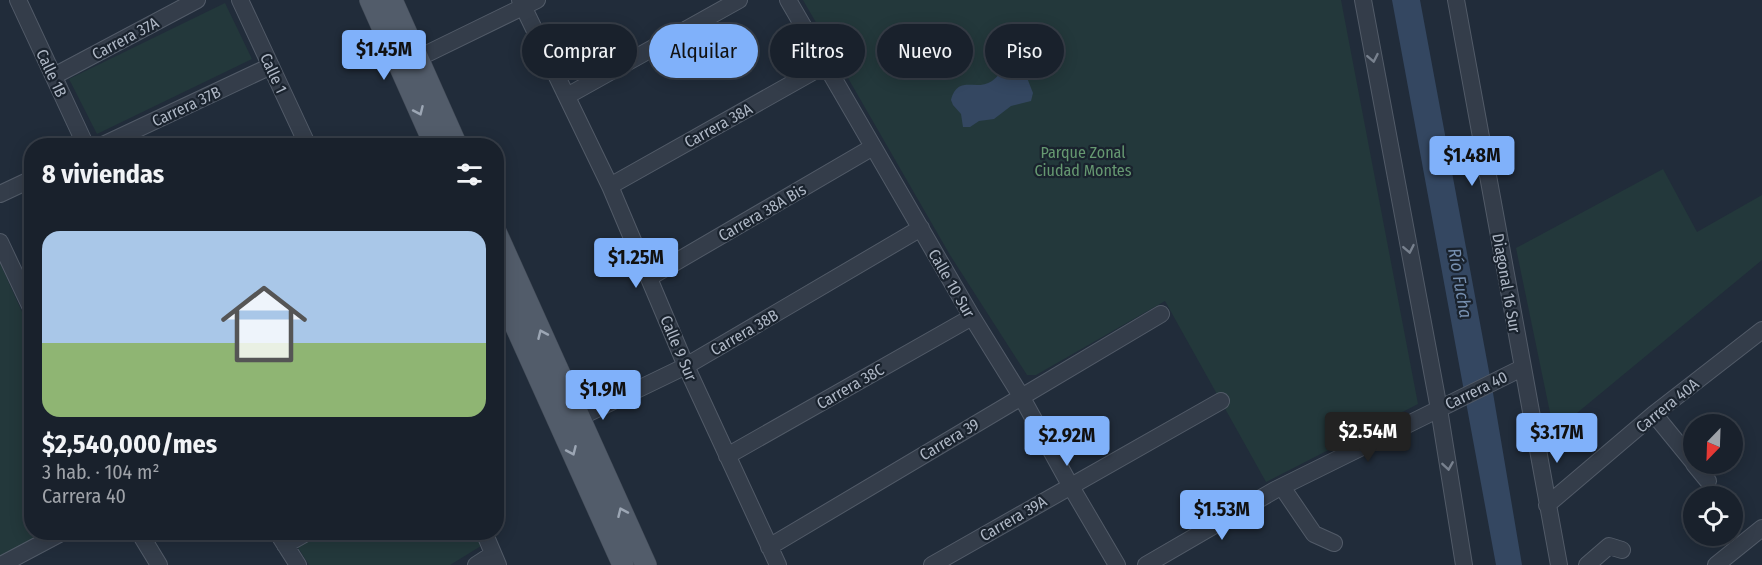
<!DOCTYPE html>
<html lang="es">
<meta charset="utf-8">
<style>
:root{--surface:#19212c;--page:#222934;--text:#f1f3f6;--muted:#9fa3a9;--line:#373e48;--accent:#80b1fa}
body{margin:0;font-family:"Fira Sans Condensed",sans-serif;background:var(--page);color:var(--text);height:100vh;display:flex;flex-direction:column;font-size:22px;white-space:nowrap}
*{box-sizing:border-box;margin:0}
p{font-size:20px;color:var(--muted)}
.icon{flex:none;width:33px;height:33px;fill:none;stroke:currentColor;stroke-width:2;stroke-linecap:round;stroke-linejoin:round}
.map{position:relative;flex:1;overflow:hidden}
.side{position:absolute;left:24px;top:138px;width:480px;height:402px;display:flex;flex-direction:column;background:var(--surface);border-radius:24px;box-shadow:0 3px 15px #0003,0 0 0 2px var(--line)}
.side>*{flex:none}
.guide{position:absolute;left:522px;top:24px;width:570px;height:54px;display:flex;gap:12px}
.needle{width:39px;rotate:203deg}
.fabs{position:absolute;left:1683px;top:414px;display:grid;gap:12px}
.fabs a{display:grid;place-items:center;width:60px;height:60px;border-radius:50%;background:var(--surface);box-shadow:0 3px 15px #0003,0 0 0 2px var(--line);font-size:30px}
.price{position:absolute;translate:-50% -51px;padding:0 14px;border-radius:6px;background:var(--accent);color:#111;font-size:20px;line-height:39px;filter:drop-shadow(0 2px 3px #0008)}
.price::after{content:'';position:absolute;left:50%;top:36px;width:18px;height:14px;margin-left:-9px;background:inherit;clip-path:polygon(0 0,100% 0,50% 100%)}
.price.active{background:#222;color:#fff}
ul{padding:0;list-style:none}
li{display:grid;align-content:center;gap:12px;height:318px;padding:0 18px}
li span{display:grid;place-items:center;height:186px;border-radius:18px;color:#555}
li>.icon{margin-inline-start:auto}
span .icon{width:108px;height:108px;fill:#fffc;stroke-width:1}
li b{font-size:26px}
h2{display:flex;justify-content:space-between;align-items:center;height:72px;padding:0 18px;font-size:26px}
.pill{padding:0 21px;border-radius:27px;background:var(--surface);box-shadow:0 3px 15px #0003,0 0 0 2px var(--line);font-size:21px;line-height:54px}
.pill.active{background:var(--accent);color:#111}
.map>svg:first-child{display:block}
.green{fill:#23383b}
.water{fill:#344761}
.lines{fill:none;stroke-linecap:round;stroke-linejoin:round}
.minor-casing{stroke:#525b68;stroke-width:18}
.major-casing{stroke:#3e4753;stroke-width:22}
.minor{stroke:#343d4a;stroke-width:16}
.major{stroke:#525c6a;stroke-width:21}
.oneway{stroke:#78818e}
.oneway2{stroke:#9ca6b4}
.labels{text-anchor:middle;stroke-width:4.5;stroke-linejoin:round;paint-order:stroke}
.street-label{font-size:16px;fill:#afb8c6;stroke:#1a232e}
.park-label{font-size:16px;fill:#669871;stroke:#1a232e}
.water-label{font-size:18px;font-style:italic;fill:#768faf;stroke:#1a232e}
</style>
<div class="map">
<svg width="1762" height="565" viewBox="0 0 1762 565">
<rect width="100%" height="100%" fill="#212c3a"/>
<!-- green -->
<path class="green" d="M803,0H1341L1418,404L1266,482L1165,301L1036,375H1027L950,255Z
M225,3L252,59L97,134L69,79Z
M1663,169L1697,232L1762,195V260L1554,432L1516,248Z
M0,263L31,332L32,532L44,533L0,556Z
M474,532L481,546L450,565H309L297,546L322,533Z"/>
<!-- water -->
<path class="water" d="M1392,0H1420L1493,393L1522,565H1496Z
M1011,66L1024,70L1033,93L1031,101L1011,106L994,119L979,121L970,127H963L961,114L953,105L951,100C958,74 976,92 992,81C999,76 1002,69 1011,66Z"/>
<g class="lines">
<!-- minor casing -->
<g class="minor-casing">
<path id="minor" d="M18,0L86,146
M240,0L308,146
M520,0L610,186L686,366L778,565
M788,0L972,317L1021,396L1070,485L1117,565
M1363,0L1439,409L1464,565
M1456,0L1559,565
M408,63L537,0
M54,76L197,0
M567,96L739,0
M101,146L271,66
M610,186L825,65
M0,194L32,179
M0,242L32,310
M650,277L873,147
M1654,414L1694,463
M570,422L686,366L921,228
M727,456L972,317
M1694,464L1708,481
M1282,487L1314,534L1334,543
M1547,505L1654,414L1762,330
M139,532L159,565
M277,532L298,565
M484,532L498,565
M285,545L308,532
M769,547L1161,314
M1,565L63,532
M476,565L493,554
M932,565L1221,401
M1146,565L1275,490L1522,368
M1587,565L1609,546L1622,550
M1716,565L1762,528"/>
</g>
<!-- major casing -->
<g class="major-casing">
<path id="major" d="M370,0L435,146
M392,0L457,146
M496,232L646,565
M496,283L623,565"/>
</g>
<!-- minor -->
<use href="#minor" class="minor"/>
<!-- major -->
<use href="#major" class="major"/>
</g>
<!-- one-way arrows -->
<defs><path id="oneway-chevron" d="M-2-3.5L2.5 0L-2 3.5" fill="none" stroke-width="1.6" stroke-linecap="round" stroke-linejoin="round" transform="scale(1.5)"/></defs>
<g class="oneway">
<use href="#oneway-chevron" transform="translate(1373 58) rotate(79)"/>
<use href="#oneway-chevron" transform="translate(1409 249) rotate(79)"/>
<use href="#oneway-chevron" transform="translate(1448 466) rotate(81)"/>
</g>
<g class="oneway2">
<use href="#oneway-chevron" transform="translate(419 111) rotate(66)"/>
<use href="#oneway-chevron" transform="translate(542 334) rotate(-114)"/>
<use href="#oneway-chevron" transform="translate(572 451) rotate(66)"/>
<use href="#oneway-chevron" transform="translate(622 512) rotate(-114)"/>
</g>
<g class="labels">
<!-- street labels -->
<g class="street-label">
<text transform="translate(125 38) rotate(-28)" y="6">Carrera 37A</text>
<text transform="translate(52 73) rotate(65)" y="6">Calle 1B</text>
<text transform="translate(274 73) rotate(65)" y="6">Calle 1</text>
<text transform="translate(186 106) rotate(-25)" y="6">Carrera 37B</text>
<text transform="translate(718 125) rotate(-29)" y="6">Carrera 38A</text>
<text transform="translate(762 212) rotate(-30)" y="6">Carrera 38A Bis</text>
<text transform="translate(952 283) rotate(60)" y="6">Calle 10 Sur</text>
<text transform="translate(1507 283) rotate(80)" y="6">Diagonal 16 Sur</text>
<text transform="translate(744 332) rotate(-30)" y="6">Carrera 38B</text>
<text transform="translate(679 348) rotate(67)" y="6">Calle 9 Sur</text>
<text transform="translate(850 386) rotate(-30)" y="6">Carrera 38C</text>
<text transform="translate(1476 390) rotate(-26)" y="6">Carrera 40</text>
<text transform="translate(1667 405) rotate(-39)" y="6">Carrera 40A</text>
<text transform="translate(949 439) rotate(-31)" y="6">Carrera 39</text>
<text transform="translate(1013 518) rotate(-30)" y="6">Carrera 39A</text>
</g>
<!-- park labels -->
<g class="park-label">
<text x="1083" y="158">Parque Zonal<tspan x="1083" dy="18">Ciudad Montes</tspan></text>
</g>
<!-- water labels -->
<g class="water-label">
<text transform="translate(1460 283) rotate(80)" y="6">Río Fucha</text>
</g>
</g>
</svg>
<div class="fabs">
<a><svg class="needle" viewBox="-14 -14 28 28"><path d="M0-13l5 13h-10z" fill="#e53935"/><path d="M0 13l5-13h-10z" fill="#9fa3a9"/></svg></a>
<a><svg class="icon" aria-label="locate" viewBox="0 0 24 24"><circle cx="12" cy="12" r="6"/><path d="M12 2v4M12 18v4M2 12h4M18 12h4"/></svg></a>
</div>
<b class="price" style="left:384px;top:81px">$1.45M</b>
<b class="price" style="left:1472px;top:187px">$1.48M</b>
<b class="price" style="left:636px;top:289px">$1.25M</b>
<b class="price" style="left:603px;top:421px">$1.9M</b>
<b class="price active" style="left:1368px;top:463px">$2.54M</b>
<b class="price" style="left:1557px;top:464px">$3.17M</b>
<b class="price" style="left:1067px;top:467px">$2.92M</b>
<b class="price" style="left:1222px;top:541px">$1.53M</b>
<div class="guide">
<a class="pill">Comprar</a>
<a class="pill active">Alquilar</a>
<a class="pill">Filtros</a>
<a class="pill">Nuevo</a>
<a class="pill">Piso</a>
</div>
<section class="side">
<h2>8 viviendas<svg class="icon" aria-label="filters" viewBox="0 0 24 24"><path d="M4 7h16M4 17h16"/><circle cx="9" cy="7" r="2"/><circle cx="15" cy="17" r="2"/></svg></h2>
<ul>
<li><span style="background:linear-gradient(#a9c7e8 60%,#8fb573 0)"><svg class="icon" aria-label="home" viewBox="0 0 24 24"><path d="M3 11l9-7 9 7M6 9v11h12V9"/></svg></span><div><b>$2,540,000/mes</b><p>3 hab. · 104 m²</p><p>Carrera 40</p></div></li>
</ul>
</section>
</div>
